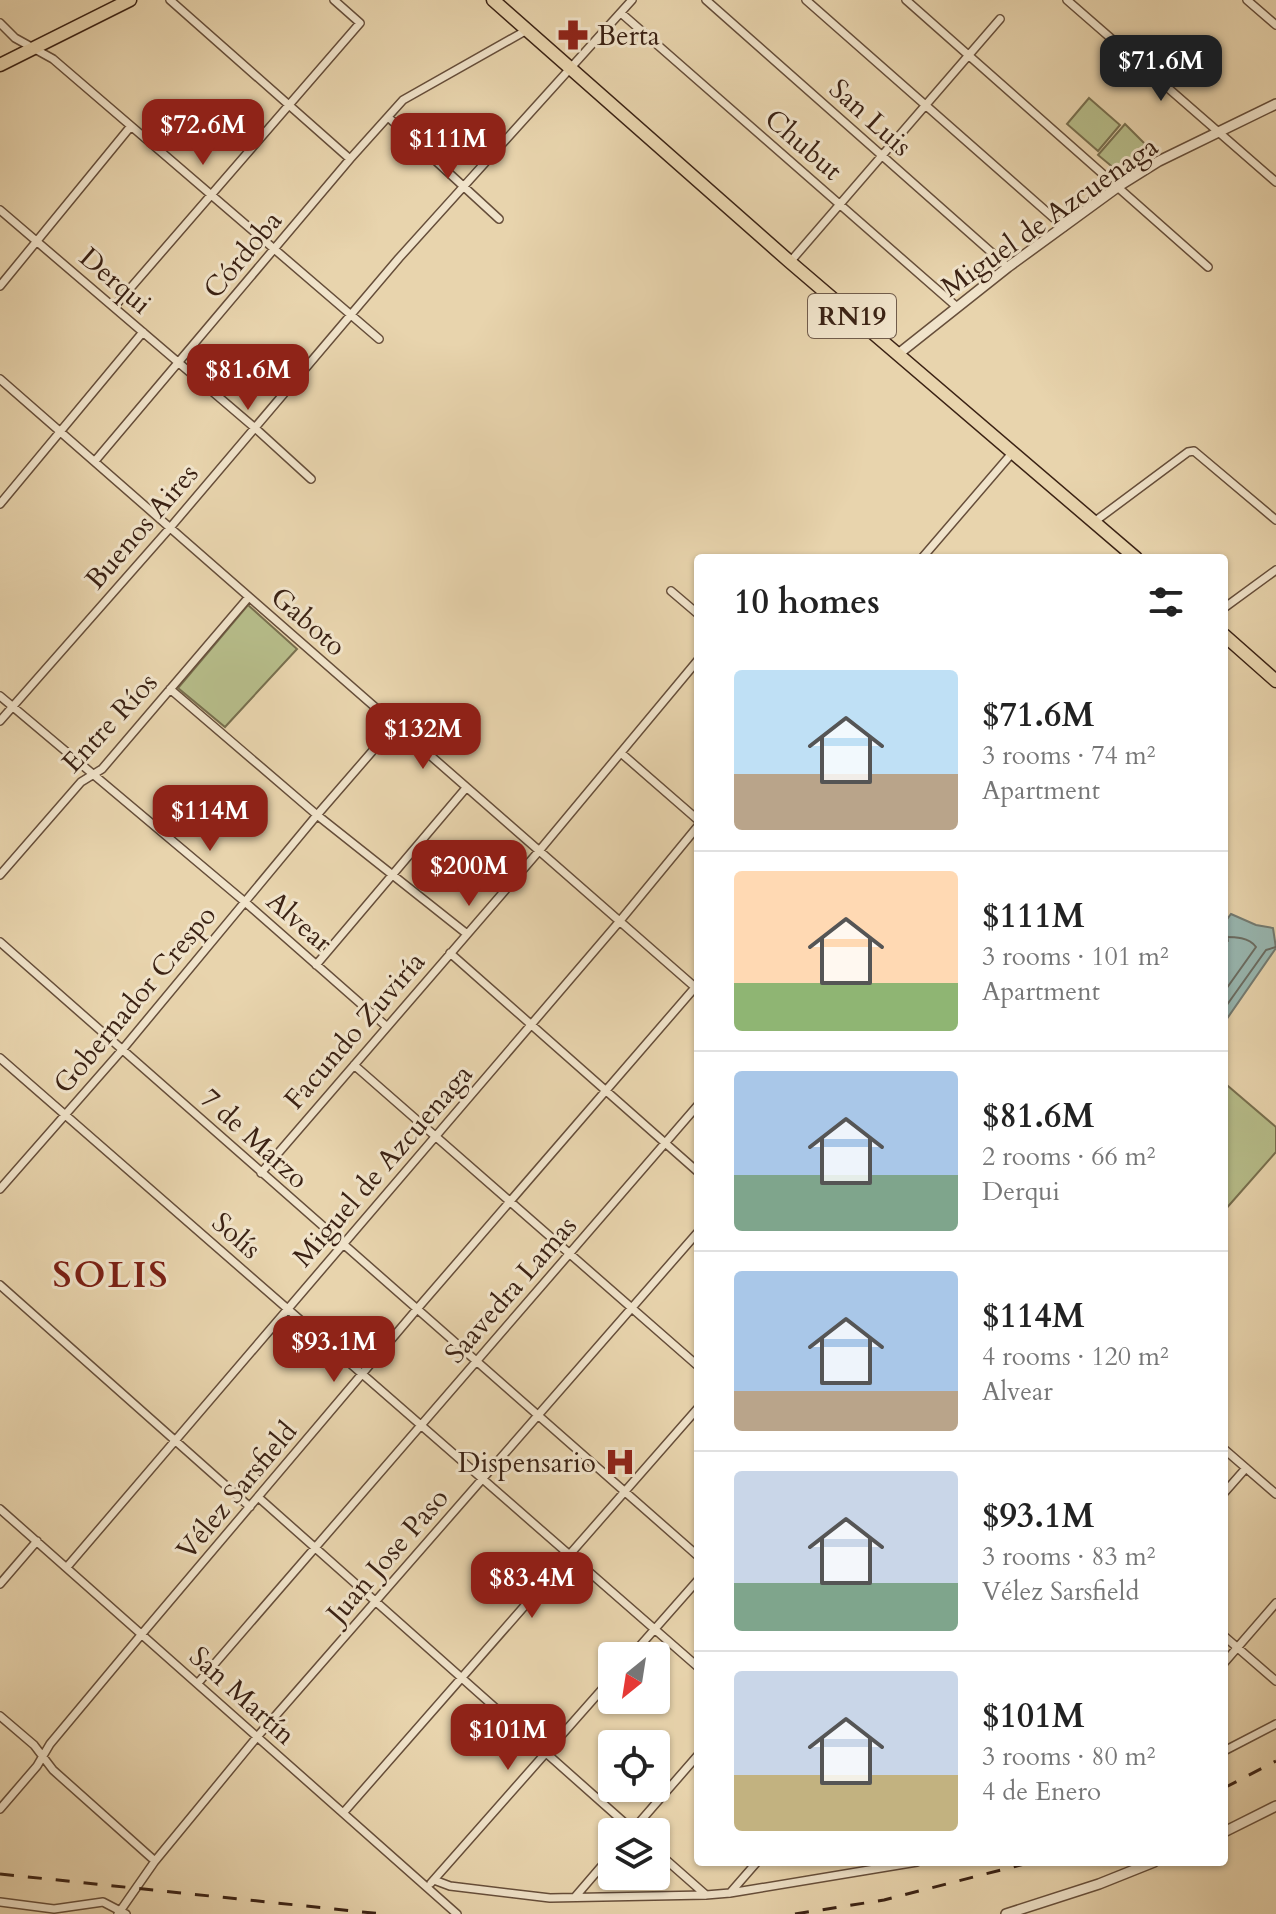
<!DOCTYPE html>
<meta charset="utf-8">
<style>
:root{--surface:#fff;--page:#f2f2f2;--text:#222;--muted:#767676;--line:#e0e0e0;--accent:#8f2418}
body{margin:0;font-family:Cardo,serif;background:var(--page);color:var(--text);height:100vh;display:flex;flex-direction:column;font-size:30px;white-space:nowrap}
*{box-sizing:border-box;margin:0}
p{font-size:26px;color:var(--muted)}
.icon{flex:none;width:44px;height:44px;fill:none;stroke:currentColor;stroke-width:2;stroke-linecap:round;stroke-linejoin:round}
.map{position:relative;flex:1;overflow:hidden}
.panel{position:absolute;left:694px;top:554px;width:534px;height:1312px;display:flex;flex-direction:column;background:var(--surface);border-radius:8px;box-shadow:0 2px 6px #0004}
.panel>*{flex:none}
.needle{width:52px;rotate:210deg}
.tools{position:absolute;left:598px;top:1642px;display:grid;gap:16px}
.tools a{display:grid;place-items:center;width:72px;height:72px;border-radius:8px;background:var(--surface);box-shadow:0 2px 6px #0004;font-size:40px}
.price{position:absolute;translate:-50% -68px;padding:0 18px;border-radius:16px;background:var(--accent);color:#fff;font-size:26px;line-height:52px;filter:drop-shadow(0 2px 4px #0008)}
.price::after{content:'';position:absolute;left:50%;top:48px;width:24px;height:18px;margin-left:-12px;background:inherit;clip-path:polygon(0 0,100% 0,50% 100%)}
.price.selected{background:#222;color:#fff}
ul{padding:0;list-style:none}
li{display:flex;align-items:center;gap:24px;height:200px;padding:0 40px}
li+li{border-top:2px solid var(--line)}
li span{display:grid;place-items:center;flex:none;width:224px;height:160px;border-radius:8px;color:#555}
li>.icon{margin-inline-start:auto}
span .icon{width:96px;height:96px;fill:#fffc;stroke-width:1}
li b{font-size:34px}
h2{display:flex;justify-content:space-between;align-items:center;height:96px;padding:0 40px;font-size:34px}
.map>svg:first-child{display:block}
.green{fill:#b6bc89;stroke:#786f4e;stroke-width:2}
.water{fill:#98b7b1;stroke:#737b72;stroke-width:2}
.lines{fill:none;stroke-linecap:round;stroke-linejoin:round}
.shore{stroke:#6a6c62;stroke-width:2}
.minor-casing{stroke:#664e3a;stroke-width:10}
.tertiary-casing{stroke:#664e3a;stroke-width:12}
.primary-casing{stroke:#3b2214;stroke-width:15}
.minor{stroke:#f0e3ca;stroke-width:7}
.tertiary{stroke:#f0e3ca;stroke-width:9}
.primary{stroke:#e8d4ad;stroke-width:12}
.rail{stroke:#3b2214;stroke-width:3;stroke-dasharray:14 14;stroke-linecap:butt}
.labels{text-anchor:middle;stroke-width:6;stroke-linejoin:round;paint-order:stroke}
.shield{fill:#f0e3ca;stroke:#715c4b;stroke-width:2}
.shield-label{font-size:26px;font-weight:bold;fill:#3b2214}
.poi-label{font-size:28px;fill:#3b2214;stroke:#f0e3ca;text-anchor:start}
.street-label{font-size:28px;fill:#3b2214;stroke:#f0e3ca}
.district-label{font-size:36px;font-weight:bold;letter-spacing:2px;fill:#7a1f14;stroke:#f0e3ca}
</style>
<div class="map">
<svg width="1276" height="1914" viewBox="0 0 1276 1914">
<rect width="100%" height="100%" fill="#e8d4ad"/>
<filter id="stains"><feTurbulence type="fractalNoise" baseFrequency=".0025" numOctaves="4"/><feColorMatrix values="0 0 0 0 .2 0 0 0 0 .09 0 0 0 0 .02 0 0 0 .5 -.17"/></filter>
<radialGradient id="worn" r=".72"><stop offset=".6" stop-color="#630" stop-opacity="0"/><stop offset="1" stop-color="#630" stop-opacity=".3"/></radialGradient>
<!-- green -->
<path class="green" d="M1089,98L1120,125L1098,151L1067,124Z
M1125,124L1152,151L1121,174L1098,155Z
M248,605L297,649L225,727L178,688Z
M1228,1086L1276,1127V1152L1224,1211V1091Z"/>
<!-- water -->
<path class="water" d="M1231,914L1256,925L1273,928L1276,948L1224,1023V943L1228,941L1225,922Z"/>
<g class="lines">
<!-- shore -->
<path class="shore" d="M1224,937C1235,937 1249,937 1256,947L1224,992
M1224,1009L1266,950L1276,947"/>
<!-- minor casing -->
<g class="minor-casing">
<path id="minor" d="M170,0L350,159
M706,0L1008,267
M806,0L1064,227
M906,0L1208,267
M1067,0L1276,182
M1247,0L1276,25
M621,13L957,307
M0,23L15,38L53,59L379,339
M388,117L499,219
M0,210L255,428L311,479
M790,262L1000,19
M0,286L131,126
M114,307L360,23L334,0
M0,379L696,988
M95,461L350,159L403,100L527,30
M0,504L143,332
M1094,522L1188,452L1194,451L1276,520
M922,558L1013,452
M671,591L698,614
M1224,608L1276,570
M170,689L317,815L467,934
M0,696L245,902L386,1026
M0,721L169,529L399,258L632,0
M621,753L698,820
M0,875L81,782L102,769L248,598
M0,942L698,1556
M450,953L698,1172
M316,965L466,788
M0,1058L698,1667
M354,1065L698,1366
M261,1173L539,851L698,660
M0,1189L122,1050L317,815L395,725
M0,1285L250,1507
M1224,1449L1276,1494
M1224,1493L1246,1468
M258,1497L635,1832
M0,1509L457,1914
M67,1567L619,922L698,826
M0,1584L37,1541
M1224,1636L1276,1681
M631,1656L698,1580
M1224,1663L1276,1603
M198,1683L698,1105
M0,1716L34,1745L53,1770L155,1861
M1224,1751L1276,1724
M0,1809L37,1766L50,1744L141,1635L417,1309L698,984
M344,1812L698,1408
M631,1832L698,1755
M656,1851L706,1895
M434,1880L450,1886L550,1898L706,1895L730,1893L917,1862
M431,1883L612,1678
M730,1893L757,1862
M575,1897L612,1854
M0,1902L54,1909L103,1902L126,1914
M118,1914L155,1861L257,1737L698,1232"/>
</g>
<!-- tertiary casing -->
<g class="tertiary-casing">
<path id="tertiary" d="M897,355L1008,267L1119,186L1159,161L1276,104
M1224,1832L1276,1806
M1006,1914L1099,1884L1154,1862"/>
</g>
<!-- primary casing -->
<g class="primary-casing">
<path id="primary" d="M493,0L790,262L1136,558
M0,65L130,0
M1224,635L1276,681"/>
</g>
<!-- minor -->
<use href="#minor" class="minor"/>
<!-- tertiary -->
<use href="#tertiary" class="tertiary"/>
<!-- primary -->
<use href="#primary" class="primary"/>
<!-- rail -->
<path class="rail" d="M1224,1788L1276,1761
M0,1874L382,1914
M795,1914L884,1900L1032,1862"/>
</g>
<!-- icons -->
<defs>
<g id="pharmacy-bare" transform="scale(2.4)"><path d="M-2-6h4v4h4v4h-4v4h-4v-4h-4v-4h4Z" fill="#8f2418" stroke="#f0e3ca" stroke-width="2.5" paint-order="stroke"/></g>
<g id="hospital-bare" transform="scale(2.4)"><path d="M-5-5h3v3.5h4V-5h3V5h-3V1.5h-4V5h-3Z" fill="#8f2418" stroke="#f0e3ca" stroke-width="2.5" paint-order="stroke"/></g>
</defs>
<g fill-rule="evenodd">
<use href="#pharmacy-bare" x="573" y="35"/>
<use href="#hospital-bare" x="620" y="1462"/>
</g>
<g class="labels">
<!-- shield labels -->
<rect class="shield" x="808" y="294" width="88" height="44" rx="6"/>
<g class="shield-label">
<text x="852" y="325">RN19</text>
</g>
<!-- poi labels -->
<g class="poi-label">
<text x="597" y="45">Berta</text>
<text x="596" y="1472" text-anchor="end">Dispensario</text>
</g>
<!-- street labels -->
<g class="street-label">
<text transform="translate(871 117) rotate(42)" y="10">San Luis</text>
<text transform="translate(804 144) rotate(41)" y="10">Chubut</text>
<text transform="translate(1049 216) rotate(-35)" y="10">Miguel de Azcuenaga</text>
<text transform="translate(242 254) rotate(-50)" y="10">Córdoba</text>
<text transform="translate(116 280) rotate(41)" y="10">Derqui</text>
<text transform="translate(141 526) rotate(-49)" y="10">Buenos Aires</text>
<text transform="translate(309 621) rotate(41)" y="10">Gaboto</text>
<text transform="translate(109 722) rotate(-47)" y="10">Entre Ríos</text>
<text transform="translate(300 921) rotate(41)" y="10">Alvear</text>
<text transform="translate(134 999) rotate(-50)" y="10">Gobernador Crespo</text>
<text transform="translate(354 1030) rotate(-49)" y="10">Facundo Zuviría</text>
<text transform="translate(255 1138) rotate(42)" y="10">7 de Marzo</text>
<text transform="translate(382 1165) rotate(-49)" y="10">Miguel de Azcuenaga</text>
<text transform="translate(237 1235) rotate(41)" y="10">Solís</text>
<text transform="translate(510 1289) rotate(-49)" y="10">Saavedra Lamas</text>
<text transform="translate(236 1490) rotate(-50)" y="10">Vélez Sarsfield</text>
<text transform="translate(387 1555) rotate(-49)" y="10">Juan Jose Paso</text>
<text transform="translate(243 1695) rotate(42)" y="10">San Martín</text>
</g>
<!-- district labels -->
<g class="district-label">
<text x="111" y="1287">SOLIS</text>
</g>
</g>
<rect width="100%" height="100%" filter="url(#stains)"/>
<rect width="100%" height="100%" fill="url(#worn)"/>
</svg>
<div class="tools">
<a><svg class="needle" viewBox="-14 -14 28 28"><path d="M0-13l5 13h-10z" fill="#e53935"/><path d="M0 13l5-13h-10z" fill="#767676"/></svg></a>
<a><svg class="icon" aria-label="locate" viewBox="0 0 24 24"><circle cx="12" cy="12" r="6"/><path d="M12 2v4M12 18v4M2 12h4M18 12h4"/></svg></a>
<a><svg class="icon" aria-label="layers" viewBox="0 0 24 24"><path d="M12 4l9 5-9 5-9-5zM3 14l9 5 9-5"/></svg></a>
</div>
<b class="price selected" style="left:1161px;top:103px">$71.6M</b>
<b class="price" style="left:203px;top:167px">$72.6M</b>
<b class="price" style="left:448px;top:181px">$111M</b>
<b class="price" style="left:248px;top:412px">$81.6M</b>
<b class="price" style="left:423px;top:771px">$132M</b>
<b class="price" style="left:210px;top:853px">$114M</b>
<b class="price" style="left:469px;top:908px">$200M</b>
<b class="price" style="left:334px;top:1384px">$93.1M</b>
<b class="price" style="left:532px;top:1620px">$83.4M</b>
<b class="price" style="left:508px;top:1772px">$101M</b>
<section class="panel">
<h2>10 homes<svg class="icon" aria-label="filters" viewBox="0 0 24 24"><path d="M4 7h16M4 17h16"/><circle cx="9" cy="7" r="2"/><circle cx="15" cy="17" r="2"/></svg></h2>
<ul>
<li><span style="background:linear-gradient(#bfe0f5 65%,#b9a48a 0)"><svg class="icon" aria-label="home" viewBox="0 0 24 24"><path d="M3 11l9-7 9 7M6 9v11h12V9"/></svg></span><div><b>$71.6M</b><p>3 rooms · 74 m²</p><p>Apartment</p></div></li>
<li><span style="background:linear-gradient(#ffd9b3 70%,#8fb573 0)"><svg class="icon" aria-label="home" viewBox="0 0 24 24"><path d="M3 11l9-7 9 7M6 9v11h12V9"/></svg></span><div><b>$111M</b><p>3 rooms · 101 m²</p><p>Apartment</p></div></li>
<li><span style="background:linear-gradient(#a9c7e8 65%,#7fa58c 0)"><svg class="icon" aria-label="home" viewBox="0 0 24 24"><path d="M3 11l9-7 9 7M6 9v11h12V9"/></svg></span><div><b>$81.6M</b><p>2 rooms · 66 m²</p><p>Derqui</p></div></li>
<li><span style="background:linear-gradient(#a9c7e8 75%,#b9a48a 0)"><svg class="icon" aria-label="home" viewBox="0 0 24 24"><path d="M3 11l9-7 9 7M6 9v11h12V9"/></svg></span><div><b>$114M</b><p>4 rooms · 120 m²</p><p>Alvear</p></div></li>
<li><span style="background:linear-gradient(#c9d6e8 70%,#7fa58c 0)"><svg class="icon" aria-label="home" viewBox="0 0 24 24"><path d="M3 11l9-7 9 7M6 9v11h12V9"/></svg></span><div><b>$93.1M</b><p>3 rooms · 83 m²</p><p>Vélez Sarsfield</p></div></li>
<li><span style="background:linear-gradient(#c9d6e8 65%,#c2b280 0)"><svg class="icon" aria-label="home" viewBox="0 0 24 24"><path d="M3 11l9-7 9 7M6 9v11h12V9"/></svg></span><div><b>$101M</b><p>3 rooms · 80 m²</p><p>4 de Enero</p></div></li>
</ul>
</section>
</div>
